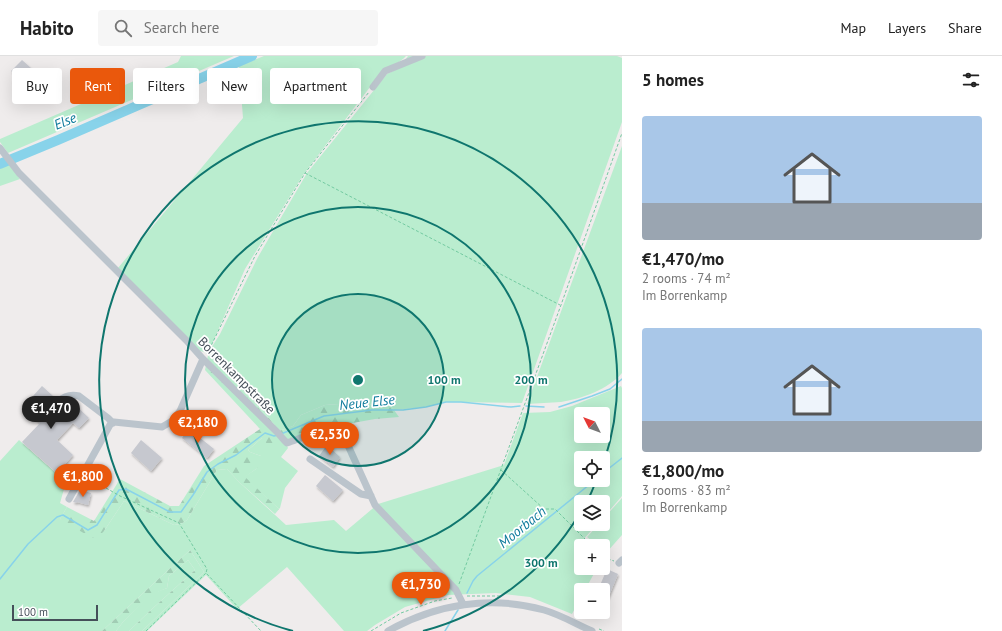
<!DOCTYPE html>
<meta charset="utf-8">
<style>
:root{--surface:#fff;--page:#f6f6f6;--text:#222;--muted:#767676;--line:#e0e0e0;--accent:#ea580c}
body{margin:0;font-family:"PT Sans",sans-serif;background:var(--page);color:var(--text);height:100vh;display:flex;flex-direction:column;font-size:15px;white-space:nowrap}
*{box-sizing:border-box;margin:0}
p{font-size:13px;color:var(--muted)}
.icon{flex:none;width:22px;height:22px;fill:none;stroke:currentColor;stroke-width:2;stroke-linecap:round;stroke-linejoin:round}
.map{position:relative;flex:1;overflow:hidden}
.sheet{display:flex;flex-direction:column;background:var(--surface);width:380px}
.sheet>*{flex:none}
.top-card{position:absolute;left:12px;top:12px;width:380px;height:36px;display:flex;gap:8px}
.needle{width:26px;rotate:312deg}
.fabs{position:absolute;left:574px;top:351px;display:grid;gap:8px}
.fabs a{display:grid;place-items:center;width:36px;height:36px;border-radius:4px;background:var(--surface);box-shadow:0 4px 16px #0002;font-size:20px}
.scale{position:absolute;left:12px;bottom:10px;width:86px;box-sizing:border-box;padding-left:4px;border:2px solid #454f59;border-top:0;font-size:11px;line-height:14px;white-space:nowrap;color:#454f59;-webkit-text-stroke:3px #fff;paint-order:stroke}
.price{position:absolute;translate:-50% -34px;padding:0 9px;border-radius:14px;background:var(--accent);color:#fff;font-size:13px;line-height:26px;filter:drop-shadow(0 1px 2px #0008)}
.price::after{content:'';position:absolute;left:50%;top:24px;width:12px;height:9px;margin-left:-6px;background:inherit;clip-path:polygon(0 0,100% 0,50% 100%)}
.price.selected{background:#222;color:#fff}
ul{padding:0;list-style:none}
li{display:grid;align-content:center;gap:8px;height:212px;padding:0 20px}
li span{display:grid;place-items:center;height:124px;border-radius:4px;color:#555}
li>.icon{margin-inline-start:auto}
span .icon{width:72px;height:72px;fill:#fffc;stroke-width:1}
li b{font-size:17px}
h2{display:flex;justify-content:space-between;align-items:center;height:48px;padding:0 20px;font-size:17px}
.tag{padding:0 14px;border-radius:4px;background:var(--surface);box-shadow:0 4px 16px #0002;font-size:14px;line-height:36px}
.tag.selected{background:var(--accent);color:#fff}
header{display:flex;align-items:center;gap:24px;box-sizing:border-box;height:56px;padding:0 20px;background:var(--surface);border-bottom:1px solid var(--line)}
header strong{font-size:19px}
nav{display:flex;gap:22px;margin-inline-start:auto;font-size:14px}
.search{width:280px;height:36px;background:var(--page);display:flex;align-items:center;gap:10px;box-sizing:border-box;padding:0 14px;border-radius:4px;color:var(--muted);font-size:15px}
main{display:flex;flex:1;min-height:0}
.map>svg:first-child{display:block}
.grass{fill:#baedcf;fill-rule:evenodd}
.forest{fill:url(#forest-firs)}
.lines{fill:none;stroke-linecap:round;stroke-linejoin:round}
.stream{stroke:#88d3ea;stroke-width:1.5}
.river{stroke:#88d3ea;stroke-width:10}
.building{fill:#c6c8cf;filter:url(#shadow)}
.path{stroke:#73caa1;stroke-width:1;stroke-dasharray:3 2;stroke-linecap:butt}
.minor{stroke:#bbc4cc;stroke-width:7}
.ring{fill:none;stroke:#0f766e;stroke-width:2}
.labels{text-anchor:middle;stroke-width:3.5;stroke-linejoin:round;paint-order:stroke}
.street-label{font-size:13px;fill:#454f59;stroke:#fff}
.water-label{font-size:14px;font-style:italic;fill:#0e7b9c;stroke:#fff}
.centre{fill:#0f766e;stroke:#fff;stroke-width:2}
.ring-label{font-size:12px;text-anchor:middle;font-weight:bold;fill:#0f766e;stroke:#fff;stroke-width:3.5;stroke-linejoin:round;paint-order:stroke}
</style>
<header>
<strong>Habito</strong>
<div class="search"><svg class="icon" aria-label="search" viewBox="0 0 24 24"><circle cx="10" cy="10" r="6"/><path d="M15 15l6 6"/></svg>Search here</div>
<nav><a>Map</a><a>Layers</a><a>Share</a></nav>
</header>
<main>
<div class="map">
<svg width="622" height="575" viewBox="0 0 622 575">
<defs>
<pattern id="forest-firs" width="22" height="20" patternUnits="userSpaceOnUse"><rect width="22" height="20" fill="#baedcf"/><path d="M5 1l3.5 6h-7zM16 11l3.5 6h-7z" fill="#a1cdb4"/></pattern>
<filter id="shadow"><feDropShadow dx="1" dy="2" stdDeviation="1" flood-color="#0004"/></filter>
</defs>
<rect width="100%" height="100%" fill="#efecec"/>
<!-- grass -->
<path class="grass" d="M181,0H234L8,97L0,86V83L178,6Z
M264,0H406C400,7 391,10 383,14L303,119L245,213L208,297L220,278L258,201L307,117L387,18L399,12L408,0H617L622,2V66L522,347L446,346L426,351L394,354L391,350L353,347L325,349L301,359L293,370L279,375L269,362L208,299V297L200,295L118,212L243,62L239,10Z
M622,90V317C609,333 581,343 561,346C550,347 538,347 527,348Z
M8,107L20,123L0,130V110Z
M621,330L622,332V440L603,462V446H581V468H597L583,484L588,490H581V512H597L585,534H581V541L572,558L530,541L496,537L448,539L405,551L375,569L367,575H344L287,511L237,553L206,519L147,575H142L204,516L190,494L102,575H0V405L19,384L66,426L60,447L67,451L60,463L104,475L124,445L174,469L181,468L187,464L217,414L227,413L239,426L286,469L334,464L346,475L378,448L504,409L523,357L550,356L572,350ZM581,358H603V380H581ZM581,402H603V424H581Z
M262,382L285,386L288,392L281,401L298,415L285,432L280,452L279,453L244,421L256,413L261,400L250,396L248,394Z
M622,442V479L606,497L603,495V490H598L587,481L599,468H603V463Z
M188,504L195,514L152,553L129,575H116L123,566L151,538L167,532L169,520Z"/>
<!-- forest -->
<path class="forest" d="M208,299L269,362L279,375L293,370L301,359L325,349L353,347L391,350L399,361L375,363L336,370L285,386L280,390H269L262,382L248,394L250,396L261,400L264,404L256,413L245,421L279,453L275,458L239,426L227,413L217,414L187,464L181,468L174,469L124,445L104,475L98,481L92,482L60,463L67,451L94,465L120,423L170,450H179L204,410L260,373L205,314Z
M190,494L204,516L142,575H129L152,553L195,514L188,504L169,520L167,532L151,539L123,566L116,575H102Z"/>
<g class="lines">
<!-- stream -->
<path class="stream" d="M526,350L544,351
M559,351L592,340L610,333L622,323
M281,378L324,360L372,354H403L426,351L446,346H461L511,351L520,350
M603,417L622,402
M0,523L28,488L57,461L63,459L88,474L97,469L119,434L126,433L170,456H181L193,439L207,416L218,408L236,399L265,377L274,380L278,379
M467,537L473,525L477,520L595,424
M445,575L458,554"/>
<!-- river -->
<path class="river" d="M0,108L58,84L252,0"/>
</g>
<!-- building -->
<path class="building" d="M22,4L31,12L19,23L21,24L16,29L12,25L17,20L11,15Z
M42,330L53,340L43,352L55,363L71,345L89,362L79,372L73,367L57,384L73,399L57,417L22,386L40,367L32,360L33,358L24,350Z
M189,373L214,393L207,402L182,382Z
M141,384L162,402L151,415L131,397Z
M327,389L340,401L333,411L319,400Z
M325,419L343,434L333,445L316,430Z
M80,434L91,437L88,449L77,446V447L73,446Z
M607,513L618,518L608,542L603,540V534H598Z"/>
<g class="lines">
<!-- path -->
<path class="path" d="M305,117L560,249
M207,298L255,200L305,117L369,36
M501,414L544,453H555L592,490
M106,432L120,440L179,467L207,513L206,517L261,575
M603,501L614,505
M459,528L561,249L622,77
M467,540H500
M599,573L604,575
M146,575L206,517
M371,575L401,557L435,545L452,542"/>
<!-- minor -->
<path class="minor" d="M373,31L385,15L422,0
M0,92L19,117L186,284L203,303L277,376L284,384L287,387C297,384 326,371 334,374C340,376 343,380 346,385L375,449L456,534L463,548
M52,350C61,343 67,337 79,340L108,362L113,367
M310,403L361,438L371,440
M69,443L111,367L114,366L162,371L172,365L180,355L203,303
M619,507L622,504
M388,575C436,548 491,539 544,554C561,559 576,568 592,575"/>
</g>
<!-- distance rings -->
<circle cx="358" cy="324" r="86" fill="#0f766e" fill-opacity=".12"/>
<g class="ring">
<circle cx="358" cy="324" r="86"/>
<circle cx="358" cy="324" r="173"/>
<path d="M596 425A259 259 0 0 1 587 446M580 457A259 259 0 0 1 423 575M293 575A259 259 0 1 1 604 406"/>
</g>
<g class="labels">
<!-- street labels -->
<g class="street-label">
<text transform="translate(237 319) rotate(45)" y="5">Borrenkampstraße</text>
</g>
<!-- water labels -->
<g class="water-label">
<text transform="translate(65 65) rotate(-23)" y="5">Else</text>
<text transform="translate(367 346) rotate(-6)" y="5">Neue Else</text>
<text transform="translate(522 471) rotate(-39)" y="5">Moorbach</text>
</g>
</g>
<circle cx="358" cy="324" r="6" class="centre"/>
<g class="ring-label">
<text x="444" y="328">100 m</text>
<text x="531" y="328">200 m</text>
<text x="541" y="511">300 m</text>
</g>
</svg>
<div class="fabs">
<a><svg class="needle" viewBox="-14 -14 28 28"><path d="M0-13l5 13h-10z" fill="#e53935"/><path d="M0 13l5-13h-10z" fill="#767676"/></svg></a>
<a><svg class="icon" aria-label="locate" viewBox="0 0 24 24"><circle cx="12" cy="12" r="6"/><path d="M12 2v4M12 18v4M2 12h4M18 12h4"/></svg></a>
<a><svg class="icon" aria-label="layers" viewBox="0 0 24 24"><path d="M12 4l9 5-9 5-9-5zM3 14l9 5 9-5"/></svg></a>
<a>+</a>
<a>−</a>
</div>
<div class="scale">100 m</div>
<b class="price selected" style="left:51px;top:374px">€1,470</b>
<b class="price" style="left:198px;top:388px">€2,180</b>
<b class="price" style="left:330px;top:400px">€2,530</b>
<b class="price" style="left:83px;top:442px">€1,800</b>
<b class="price" style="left:421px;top:550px">€1,730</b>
<div class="top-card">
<a class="tag">Buy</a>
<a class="tag selected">Rent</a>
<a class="tag">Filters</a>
<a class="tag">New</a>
<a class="tag">Apartment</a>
</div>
</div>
<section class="sheet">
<h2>5 homes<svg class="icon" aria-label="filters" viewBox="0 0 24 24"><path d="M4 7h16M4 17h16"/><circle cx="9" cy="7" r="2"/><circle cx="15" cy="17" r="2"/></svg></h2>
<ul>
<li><span style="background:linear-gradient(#a9c7e8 70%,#9aa5b1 0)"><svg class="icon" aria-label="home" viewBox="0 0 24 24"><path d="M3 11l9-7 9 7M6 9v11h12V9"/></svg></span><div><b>€1,470/mo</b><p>2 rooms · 74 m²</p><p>Im Borrenkamp</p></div></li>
<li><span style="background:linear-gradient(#a9c7e8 75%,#9aa5b1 0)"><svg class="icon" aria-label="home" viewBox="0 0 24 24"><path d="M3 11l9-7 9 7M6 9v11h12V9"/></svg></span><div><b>€1,800/mo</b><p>3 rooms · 83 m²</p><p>Im Borrenkamp</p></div></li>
</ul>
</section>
</main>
